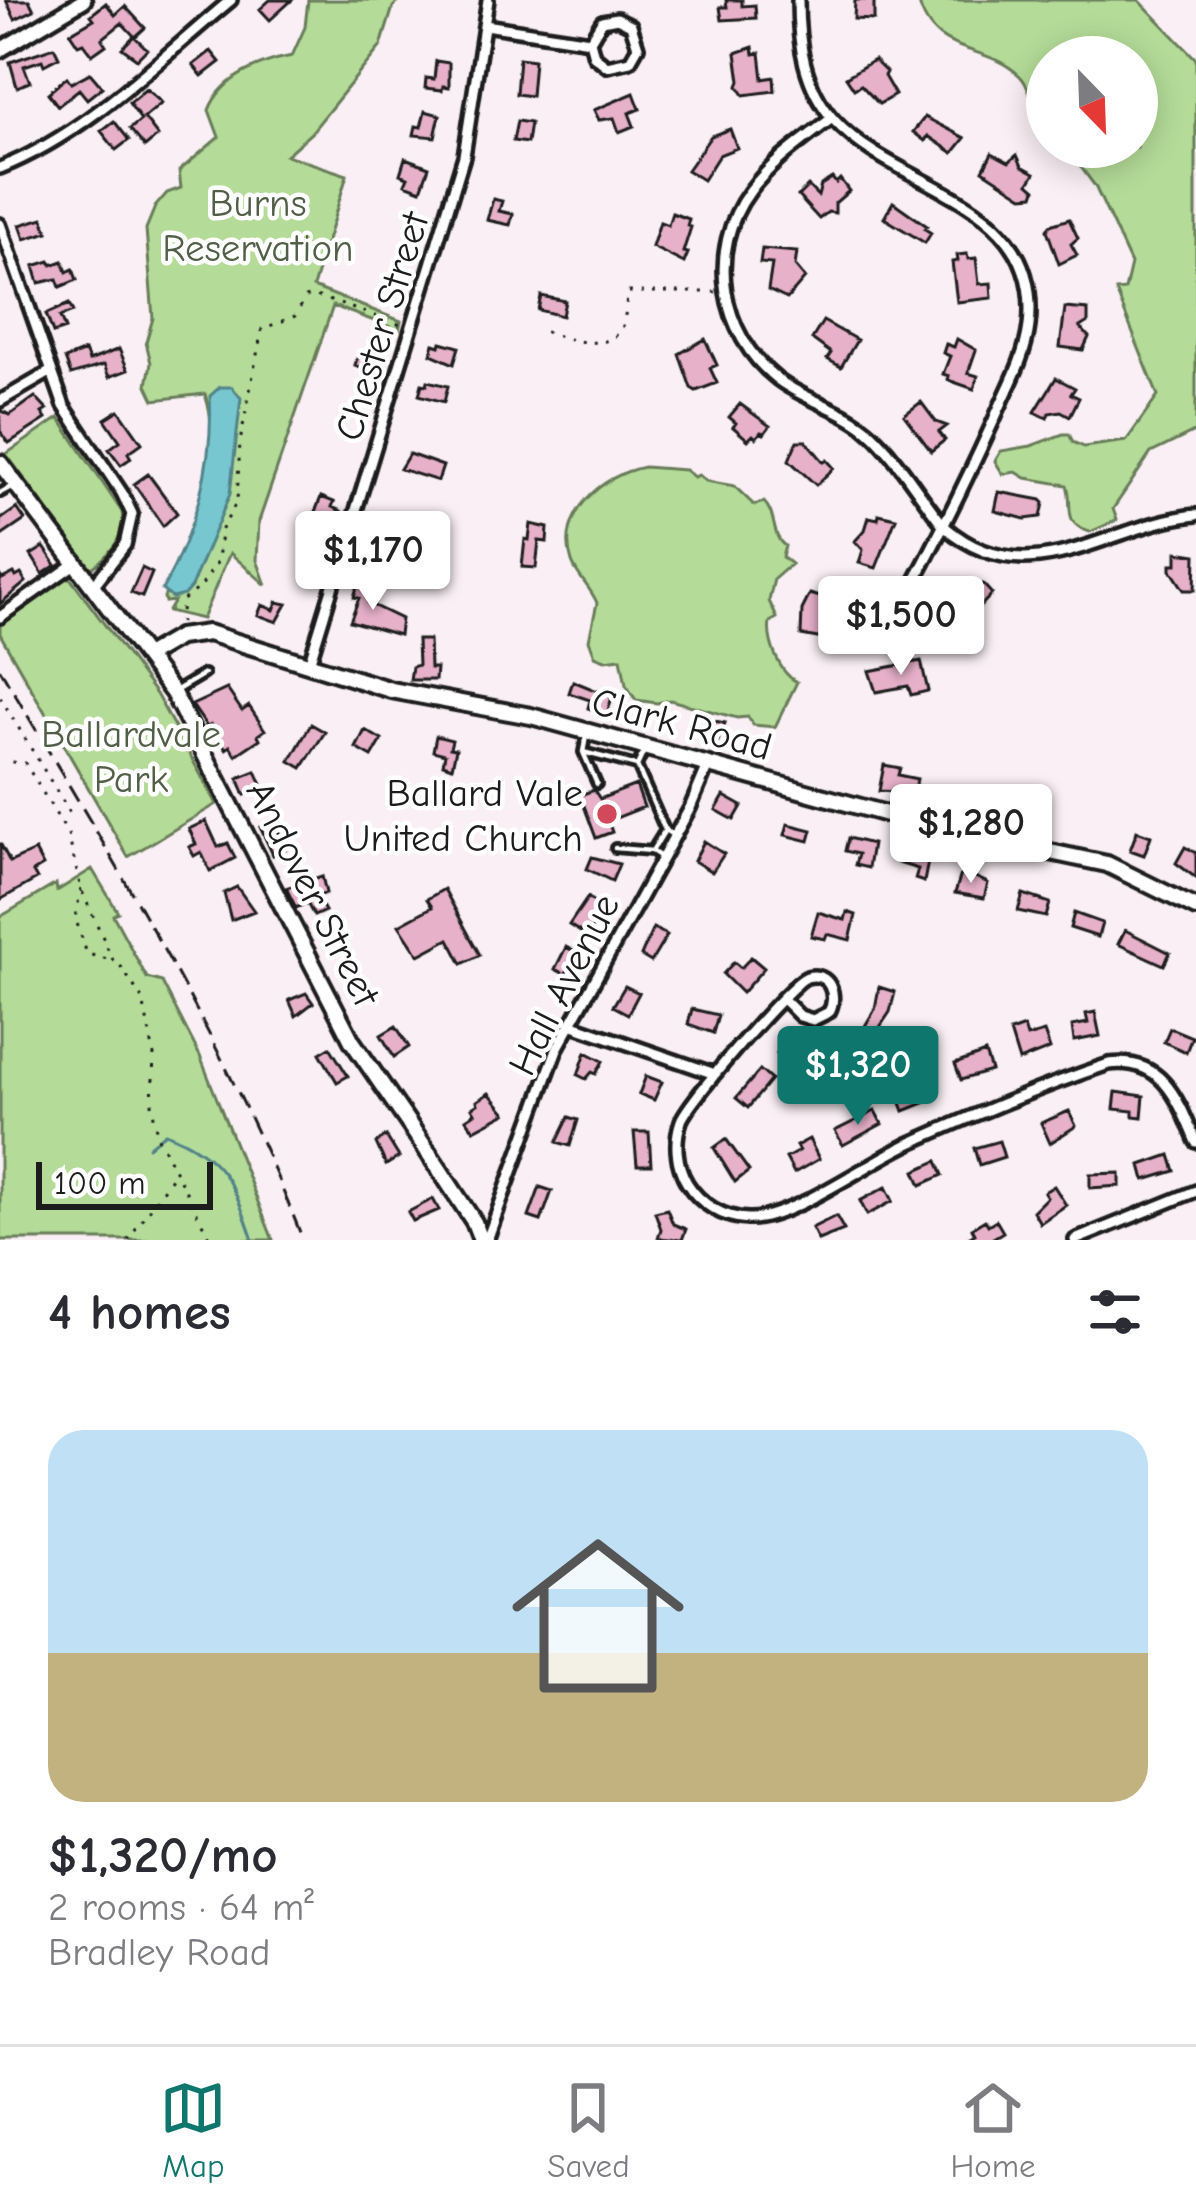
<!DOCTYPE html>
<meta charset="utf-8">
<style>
:root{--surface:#fff;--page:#f2f2f3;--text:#2b2b33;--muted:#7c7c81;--line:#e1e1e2;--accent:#0f766e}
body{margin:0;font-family:"Comic Neue",sans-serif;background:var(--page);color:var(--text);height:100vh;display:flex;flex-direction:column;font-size:45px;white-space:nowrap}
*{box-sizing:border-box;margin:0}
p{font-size:39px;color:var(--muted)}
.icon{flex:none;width:66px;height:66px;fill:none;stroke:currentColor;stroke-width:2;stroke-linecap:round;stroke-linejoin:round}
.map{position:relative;height:1240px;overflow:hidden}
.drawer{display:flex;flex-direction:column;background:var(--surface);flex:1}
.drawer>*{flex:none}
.needle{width:78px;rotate:157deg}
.buttons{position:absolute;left:1026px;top:36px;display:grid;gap:24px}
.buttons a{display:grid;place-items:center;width:132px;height:132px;border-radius:50%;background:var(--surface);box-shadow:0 6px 30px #0003;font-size:60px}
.scale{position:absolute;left:36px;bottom:30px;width:177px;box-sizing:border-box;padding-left:12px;border:6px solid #1c1c1c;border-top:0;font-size:33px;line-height:42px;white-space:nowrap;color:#1c1c1c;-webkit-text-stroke:9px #fff;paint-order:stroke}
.price{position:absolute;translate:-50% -102px;padding:0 27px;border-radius:12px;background:#fff;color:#222;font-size:39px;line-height:78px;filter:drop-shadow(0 3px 6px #0008)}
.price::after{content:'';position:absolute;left:50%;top:72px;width:36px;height:27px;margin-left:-18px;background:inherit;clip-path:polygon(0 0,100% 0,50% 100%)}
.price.on{background:var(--accent);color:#fff}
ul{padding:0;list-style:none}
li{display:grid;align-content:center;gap:24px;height:636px;padding:0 48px}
li span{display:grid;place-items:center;height:372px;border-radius:36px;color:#555}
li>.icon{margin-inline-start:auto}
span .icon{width:216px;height:216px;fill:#fffc;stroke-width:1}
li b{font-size:51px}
h2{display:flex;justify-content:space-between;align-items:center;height:144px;padding:0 48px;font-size:51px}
.dock{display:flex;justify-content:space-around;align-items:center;height:168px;border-top:3px solid var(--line);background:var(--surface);font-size:33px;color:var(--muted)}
.dock a{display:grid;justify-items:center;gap:6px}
.dock .on{color:var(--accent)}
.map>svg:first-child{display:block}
.green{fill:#b4dc98;stroke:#687c5a;stroke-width:3}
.water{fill:#76c7d0;stroke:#528388;stroke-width:3}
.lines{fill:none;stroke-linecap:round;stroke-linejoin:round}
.stream{stroke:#528388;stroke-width:3}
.building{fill:#e7b1ca;stroke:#1c1c1c;stroke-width:3}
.service-casing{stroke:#1c1c1c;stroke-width:14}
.minor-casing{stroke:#1c1c1c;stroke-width:18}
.tertiary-casing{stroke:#1c1c1c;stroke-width:21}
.secondary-casing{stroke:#1c1c1c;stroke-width:22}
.path{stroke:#1c1c1c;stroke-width:3;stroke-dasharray:3 9;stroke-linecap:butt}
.service{stroke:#fff;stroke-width:4.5}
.minor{stroke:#fff;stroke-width:9}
.tertiary{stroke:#fff;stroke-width:12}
.secondary{stroke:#fff;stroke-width:14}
.rail{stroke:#1c1c1c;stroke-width:3;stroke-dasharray:18 9;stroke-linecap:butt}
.poi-dot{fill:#d1495b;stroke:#fff;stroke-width:4.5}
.labels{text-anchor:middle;stroke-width:9;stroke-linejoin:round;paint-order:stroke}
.park-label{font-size:39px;fill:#515f47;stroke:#fff}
.street-label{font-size:39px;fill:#1c1c1c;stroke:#fff}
.poi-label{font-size:39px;fill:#1c1c1c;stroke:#fff;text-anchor:end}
</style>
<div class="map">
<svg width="1196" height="1240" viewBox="0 0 1196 1240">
<rect width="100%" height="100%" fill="#faeff4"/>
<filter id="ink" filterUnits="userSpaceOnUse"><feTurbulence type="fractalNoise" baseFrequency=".00833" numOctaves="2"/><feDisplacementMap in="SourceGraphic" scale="24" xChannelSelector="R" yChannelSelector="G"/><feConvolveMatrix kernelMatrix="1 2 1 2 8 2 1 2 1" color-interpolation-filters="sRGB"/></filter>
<g filter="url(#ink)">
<!-- green -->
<path class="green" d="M308,0H400L393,7L381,46L311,133L286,155L347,175L313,287L401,321L399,330L333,306L259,521L257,560L266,585L230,553L202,619L168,611L174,601L165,602L164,598C187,534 228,463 205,394L154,400L147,385L151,363L146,342L153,318L146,229L155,207L167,193L181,188L179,171L219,137L209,110C222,77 260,62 292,56L305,27Z
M918,0H1139L1196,59V431L1151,453L1113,509L1117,520L1090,532C1061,523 1074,506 1067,485L1026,478L1016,472L1003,474L995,461L1001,451L1031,446L1063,434H1069L1073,442L1084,447L1126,441L1158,396L1116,291L1125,290L1131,264L1095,186L1066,147H1137V57H1047V132C1031,116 1034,89 1019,75C982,41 933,59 918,0Z
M59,418L122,512C126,537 110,554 91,569L6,454Z
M644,467L685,470L694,477L699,475L706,481L734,486L754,505L764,502C777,515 771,536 785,546L782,557L791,564L774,579L769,601L777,618L770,622C767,641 779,673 797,682L775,727L753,725L748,717L737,718L670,700L657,703L636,700L626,685L621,658L605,660L595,656L589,640L597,603C591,588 577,576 572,562C556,515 601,475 644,467Z
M68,575L156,694L217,804L128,857L0,634V624Z
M92,869L118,912L113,915L147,978L162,982L200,1056L273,1240H0V917L56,884L57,891Z"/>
<!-- water -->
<path class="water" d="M220,387H232L241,398L230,494L191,587L184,595L172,598L162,590C195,531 214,463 210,396Z"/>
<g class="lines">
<!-- stream -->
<path class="stream" d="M148,1147L165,1133C223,1155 234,1184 253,1240"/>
</g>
<!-- building -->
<path class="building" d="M6,0H29L34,10L15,19Z
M270,0H292L270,20L260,9Z
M726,0H742V6L755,5L756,18L722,20L720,7H727Z
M855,0H874V20L854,19Z
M106,3L115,15L125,6L145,28L135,37L122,23L102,39L106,45L92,55L83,43L78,45L70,33L94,19L91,15Z
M134,36L147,49L137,59L122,48Z
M54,47L59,57L44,65L42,60L24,66L30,82L17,87L10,62Z
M753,47L754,54L760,53L763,79L774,77L775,91L744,95L738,86L740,81L736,53Z
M211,51L220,62L202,76L193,65Z
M519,58L534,60L531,96L516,94Z
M874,60L886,72L884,76L895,95L879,104L861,85L854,89L846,77Z
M436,61L449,63V87L443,86L442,90L425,88L426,78L434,79Z
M90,73L102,87L87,99L79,89L58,106L48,93L67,77L71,83Z
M146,89L162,103L144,118L158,136L145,147L130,129L141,120L129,103Z
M634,93L640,109L629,113L634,126L619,132L614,118L599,120L594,110Z
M425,111L440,115L435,137L414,135L416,126L421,127Z
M925,117L965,138L953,153L928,136L925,141L913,132Z
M114,121L129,140L116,150L101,131Z
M517,121L530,123L527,143L513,141Z
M730,129L737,148L719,155L703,180L687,170L711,136Z
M992,153L1009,162L1017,155L1022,166L1035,173L1029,183L1036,189L1034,195L1023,196L983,170Z
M405,158L429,167L421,190L405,184L408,177L400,174Z
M832,178L836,183L840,179L849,191L835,203V213L828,212L819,219L798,196L808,186L818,196L821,185Z
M493,199L502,201L499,211L513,214L510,225L487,220Z
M893,202L927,226L925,229L931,233L925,243L884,218Z
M672,213L689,219L687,226L691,227L683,252L688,253L684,263L652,247L660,222L668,225Z
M43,218L48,232L25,239L20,225Z
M1069,219L1078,238L1071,244L1077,255L1059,264L1047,230L1050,225Z
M762,249L797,252L795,266L805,278L787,299L768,290L772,264L760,263Z
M967,254L968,259L976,258L979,284L991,283L992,298L957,302L952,262L958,261L957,255Z
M50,261L52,265L63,261L67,272L73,269L77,280L60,287L57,279L39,283L34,266Z
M541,296L565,301L562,316L538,310Z
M69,304L73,312L60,317L65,329L53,333L46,314Z
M1065,308L1088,310V322L1080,327L1089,337L1083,350L1060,347Z
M823,321L857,340L841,367L827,359L831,353L812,339Z
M705,339L717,365L710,368L717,383L696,391L691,388L679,354Z
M957,339L976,350L968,373L978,376L974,389L948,380L949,376L943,374L950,356L943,353L946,344L954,347Z
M441,342L459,347L454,364L431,354L434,344L440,346Z
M119,349L128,370L109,377L104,365L71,375L65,359L85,351L89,361Z
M359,353L384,361L380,374L355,365Z
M1056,378L1075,388L1071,394L1079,398L1070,416L1061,411L1049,413L1047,418L1035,412Z
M428,381L448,386L444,402L419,395L422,384L427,385Z
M35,397L47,410L42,413L46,419L9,443L0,431V410L10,415Z
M921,402L936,422L947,426L939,432L945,440L931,451L904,415Z
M740,404L770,426L764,434L761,432L756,438L753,435L748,440L733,427L736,423L729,417Z
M119,410L142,443L128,453L131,458L121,465L109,449L120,441L105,419Z
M797,441H806L824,462L827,460L834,468L816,485L789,460Z
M409,454L443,466L438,481L400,469Z
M148,474L177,513L163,526L134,484Z
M999,492L1041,500L1044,503L1041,517L1025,519L995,511Z
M321,497L334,502L332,507L341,511L337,524L314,515Z
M17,508L25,520L0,537V520Z
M879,514L896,518L876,568L859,563L863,550L855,541L865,530L869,517L878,519Z
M531,524L548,528L547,542L539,541L536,568L522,567L525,539L529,540Z
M370,534L394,540L387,556L367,548Z
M44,547L56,565L43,574L31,555Z
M1177,552L1196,555L1195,590H1184L1171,570V564H1177Z
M142,568L152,573L142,597L131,593Z
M14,573L16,577L21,574L26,582L0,604V576L2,579Z
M358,584L372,588L368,603L401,619L399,635L350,621L359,598L354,597Z
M983,584L992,594L976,611L971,605L957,649L939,644L935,612L954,608Z
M810,594L844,604L829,640L801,635L802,610Z
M277,602L287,604L277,622L258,615L262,605L274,610Z
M417,640H429L430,668H436L435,680H410L412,667L418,665Z
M921,661L928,691L911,695L908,686L876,692L869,671Z
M573,681L612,697L607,714L588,708L590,700L569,693Z
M227,689L242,711L249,706L265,730L258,735L260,739L236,755L230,746L226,749L211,725L207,727L192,705Z
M709,720L725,723L716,746L706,742Z
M311,724L325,732L302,768L290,761Z
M365,730L382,740L372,757L356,748Z
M436,736L452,740L450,748L456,749L452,767L443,764L445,754L433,751Z
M884,765L900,768L898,775L917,779L914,793L879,791Z
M256,771L263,787L245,795L238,778Z
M636,785L644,807L608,821L612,832L596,838L580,795L594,790L600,799Z
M724,796L742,806L734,820L716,810Z
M206,821L218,847L228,843L235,858L210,871L201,852L194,856L189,847L196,844L189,829Z
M269,823H275L286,849L273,855L260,827Z
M788,824L812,830L809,841L785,835Z
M1137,831L1151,836L1144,855L1130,850Z
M848,838L872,844L868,868L855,865L858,854L845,851Z
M704,841L724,854L712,872L694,861Z
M0,843L10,862L35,851L43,866L33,872L37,879L0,900Z
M1185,847L1196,853V878L1176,863Z
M902,849L929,856L924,882L915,879L918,869L898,863Z
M592,857L619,864L612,881L587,869Z
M962,871L988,883L984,898L955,893Z
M322,876L326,893L317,897L325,911L314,916L307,903L296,908L286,888Z
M237,887L254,911L231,920L224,893Z
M444,889L480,955L462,964L449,939L419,955L399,925L432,907L427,899Z
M1023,894L1050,903L1046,917L1018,911Z
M588,897L603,911L587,936L569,925Z
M818,912L845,920L847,912L856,915L850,940L827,934L825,939L811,936Z
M1074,913L1102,923L1098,937L1070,928Z
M653,928L667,935L651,962L641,956Z
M1125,930L1170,953L1164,965L1118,944Z
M566,947L579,954L565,974L555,969Z
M751,957L764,968L742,993L723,974L734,962L741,968Z
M625,986L639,993L628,1014L613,1006Z
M879,987L895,992L890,1012L876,1033L865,1026L875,1009Z
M306,993L313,1003L296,1016L289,1000Z
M692,1009L718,1015L713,1033L688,1024Z
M1095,1012L1100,1036L1074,1041L1072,1026L1088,1023L1086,1014Z
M396,1026L409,1047L394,1057L381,1035Z
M1024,1027L1027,1037L1044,1032L1050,1049L1019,1061L1010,1032Z
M1170,1028L1192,1037L1186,1052L1164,1042Z
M798,1038L807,1050L786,1065L777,1053Z
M330,1047L348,1076L337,1082L320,1053Z
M586,1052L603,1061L596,1074L592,1072L586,1079L578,1075Z
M985,1053L991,1071L961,1080L955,1064Z
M760,1070L771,1080L748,1108L736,1098Z
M646,1076L662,1082L654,1100L639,1094Z
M927,1083L934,1099L904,1111L898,1095Z
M1116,1092L1144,1096L1142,1117L1133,1116V1111L1114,1109Z
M489,1093L506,1113L474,1130L466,1119L475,1113L472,1108L478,1104L477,1101Z
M875,1111L882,1124L843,1145L835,1131Z
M1069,1111L1076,1126L1050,1143L1041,1123Z
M569,1117L578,1120L570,1146L557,1142Z
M634,1132H649L651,1165H637Z
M386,1136L399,1157L386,1165L376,1143Z
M726,1139L749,1171L735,1182L714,1148Z
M809,1139L819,1159L794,1173L786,1158L799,1151L796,1146Z
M999,1141L1004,1157L979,1165L974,1148Z
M1170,1155L1175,1171L1145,1180L1141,1165Z
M937,1161L943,1175L921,1185L915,1171Z
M1120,1173V1186L1090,1188V1174Z
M1054,1186L1066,1205L1040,1223L1033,1211L1047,1197L1044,1192Z
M540,1187L552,1191L541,1221L529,1217Z
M886,1187L893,1201L867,1215L860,1201Z
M433,1199L439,1210L413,1221L408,1212Z
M667,1209L673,1224L686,1229L682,1240L658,1238L661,1229L655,1212Z
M836,1216L844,1230L818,1240L812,1228Z
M985,1220L988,1225L996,1220L1003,1232L990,1240H965L975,1234L972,1228Z"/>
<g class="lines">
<!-- service casing -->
<g class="service-casing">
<path id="service" d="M0,493L11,487
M177,690L204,674
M586,736L583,752L637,766
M644,751L637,766L665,830L674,836
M583,752L597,784
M615,848L652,851
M661,857L652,851L665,830"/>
</g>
<!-- minor casing -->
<g class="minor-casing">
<path id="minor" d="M798,1C798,43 804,87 834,120C899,192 1044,197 1029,326C1025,359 1007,389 994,420C962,490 929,557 891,624
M485,25L590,41L594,56L607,66L630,61L638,47L631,25L617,18L602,21L590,41
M832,118C804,140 771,162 750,191C706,250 720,334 777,379C805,401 846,409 872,434C900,461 920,497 945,527C1029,599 1107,524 1196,515
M0,168C88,133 158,60 231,0
M0,224L64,406L122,493L132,514L125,545L94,585
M0,401L50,372
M0,617L76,563
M309,664L464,156L488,0
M783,999L800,1016L813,1020L829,1012C838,996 830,971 807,977C791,982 687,1103 681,1121C674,1141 676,1165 687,1183C700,1204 723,1218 748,1219C789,1221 870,1161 913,1142C976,1114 1043,1086 1109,1064C1163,1057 1178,1100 1196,1142
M570,1024L715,1074
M487,1240L557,1049L690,808L709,763
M1075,1240L1196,1191"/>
</g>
<!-- tertiary casing -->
<g class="tertiary-casing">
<path id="tertiary" d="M0,50L84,0"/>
</g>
<!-- secondary casing -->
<g class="secondary-casing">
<path id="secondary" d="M0,463L173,693L352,1041L424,1146L474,1222L481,1240
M148,655L179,637L208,633L391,690L531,716L941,829L1107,864L1196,908"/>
</g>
<!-- path -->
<path class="path" d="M545,332C566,338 605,353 621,330C627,320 624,304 629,292H718
M180,623L182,601L202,585L218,561L221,531L237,501L240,442L262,329L295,316L306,297L313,295L404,326
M0,697L70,813L76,809
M12,762L25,763L68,834L81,889L113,960L120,965L143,1000L154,1054L152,1103L157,1136L211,1240
M81,889L75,917L87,954L112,960
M128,1240L173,1175"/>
<!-- service -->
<use href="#service" class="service"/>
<!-- minor -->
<use href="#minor" class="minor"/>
<!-- tertiary -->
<use href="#tertiary" class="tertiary"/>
<!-- secondary -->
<use href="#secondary" class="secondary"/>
<!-- rail -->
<path class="rail" d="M0,669C110,855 224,1038 303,1240"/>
</g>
</g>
<!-- markers -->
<circle class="poi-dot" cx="607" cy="814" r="12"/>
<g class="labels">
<!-- park labels -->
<g class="park-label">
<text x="258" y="216">Burns<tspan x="258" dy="45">Reservation</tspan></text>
<text x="131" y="747">Ballardvale<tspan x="131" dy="45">Park</tspan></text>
</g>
<!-- street labels -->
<g class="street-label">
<text transform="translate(381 326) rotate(-73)" y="14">Chester Street</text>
<text transform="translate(682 723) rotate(15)" y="14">Clark Road</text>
<text transform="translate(314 893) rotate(63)" y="14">Andover Street</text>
<text transform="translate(563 984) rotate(-63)" y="14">Hall Avenue</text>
</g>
<!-- poi labels -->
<g class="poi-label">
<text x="583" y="806">Ballard Vale<tspan x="583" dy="45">United Church</tspan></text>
</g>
</g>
</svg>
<div class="buttons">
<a><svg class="needle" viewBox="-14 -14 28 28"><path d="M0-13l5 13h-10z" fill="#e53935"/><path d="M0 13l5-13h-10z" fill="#7c7c81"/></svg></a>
</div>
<div class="scale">100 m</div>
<b class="price" style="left:373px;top:613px">$1,170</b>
<b class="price" style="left:901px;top:678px">$1,500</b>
<b class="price" style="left:971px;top:886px">$1,280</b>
<b class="price on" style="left:858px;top:1128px">$1,320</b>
</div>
<section class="drawer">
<h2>4 homes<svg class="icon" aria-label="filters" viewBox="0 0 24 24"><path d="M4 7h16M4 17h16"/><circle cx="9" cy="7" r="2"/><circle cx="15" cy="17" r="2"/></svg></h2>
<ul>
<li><span style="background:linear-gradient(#bfe0f5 60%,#c2b280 0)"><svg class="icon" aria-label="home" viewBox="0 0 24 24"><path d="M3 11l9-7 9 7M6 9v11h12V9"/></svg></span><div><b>$1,320/mo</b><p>2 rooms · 64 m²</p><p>Bradley Road</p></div></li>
</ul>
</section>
<nav class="dock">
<a class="on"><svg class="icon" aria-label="map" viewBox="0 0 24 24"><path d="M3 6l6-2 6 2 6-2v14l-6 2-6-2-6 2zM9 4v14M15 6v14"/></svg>Map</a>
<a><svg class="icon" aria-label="saved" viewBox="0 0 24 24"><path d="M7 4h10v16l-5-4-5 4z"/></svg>Saved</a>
<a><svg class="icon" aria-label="home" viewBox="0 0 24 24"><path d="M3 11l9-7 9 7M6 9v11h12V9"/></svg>Home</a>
</nav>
